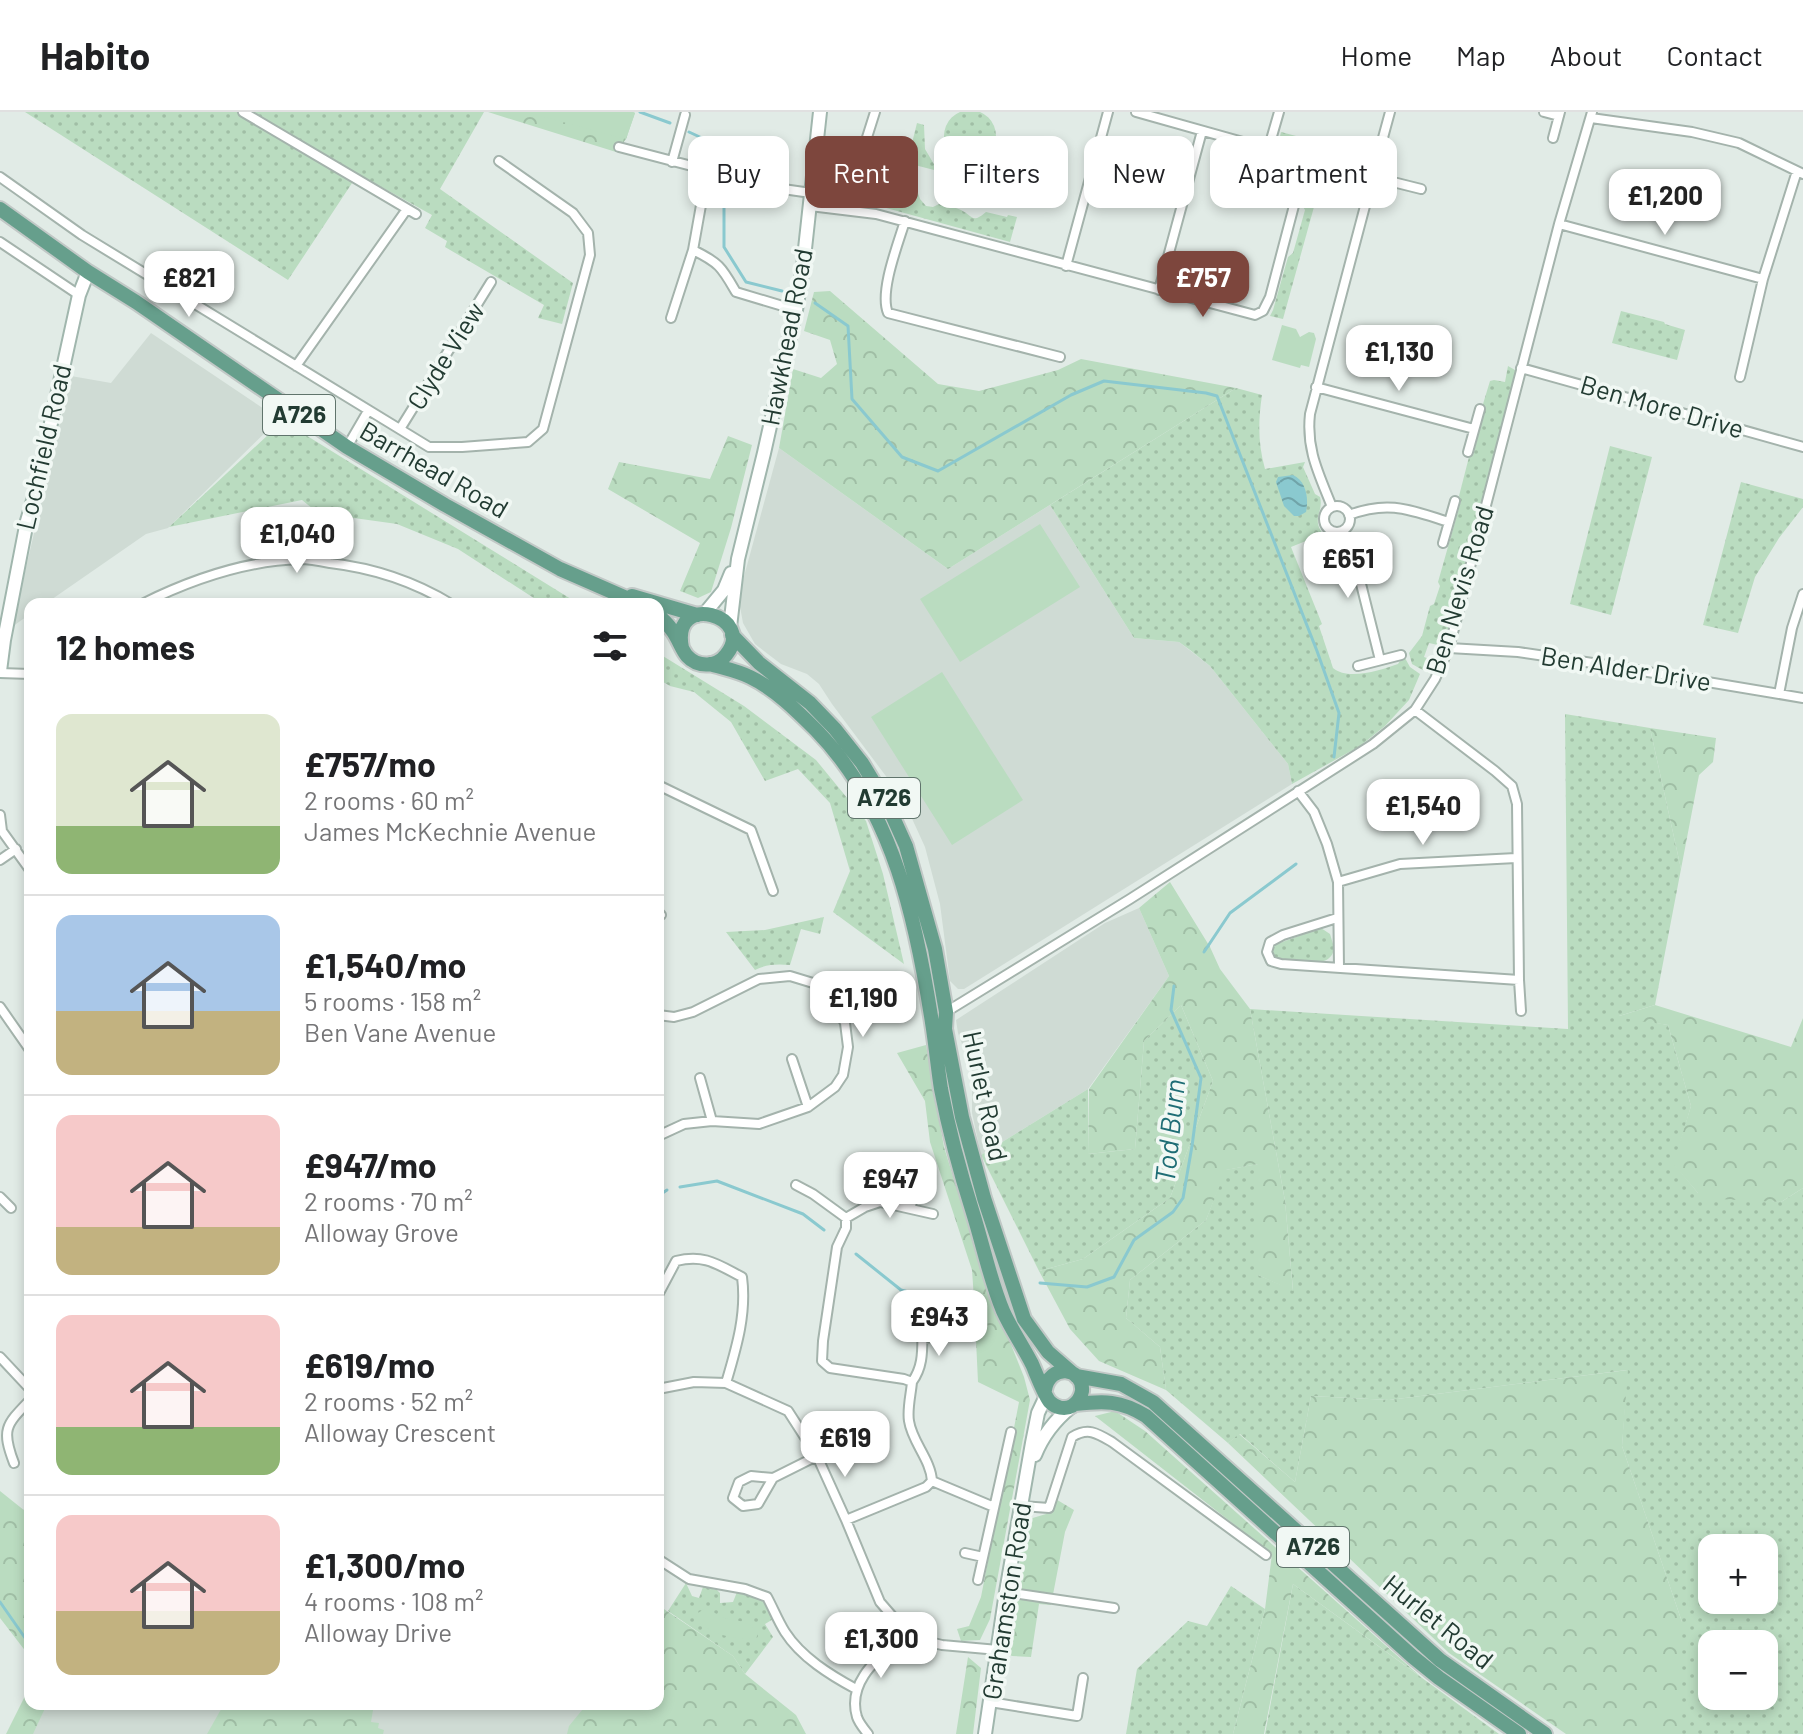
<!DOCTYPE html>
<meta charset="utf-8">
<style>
:root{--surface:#fff;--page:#f6f6f6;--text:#202124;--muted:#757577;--line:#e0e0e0;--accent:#7d463d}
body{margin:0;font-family:Barlow,sans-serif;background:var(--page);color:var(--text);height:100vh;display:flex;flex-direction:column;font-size:30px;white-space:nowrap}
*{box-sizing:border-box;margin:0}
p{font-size:26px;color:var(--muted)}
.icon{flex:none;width:44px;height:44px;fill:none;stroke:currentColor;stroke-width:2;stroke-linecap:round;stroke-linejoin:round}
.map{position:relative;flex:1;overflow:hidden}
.side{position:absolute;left:24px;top:486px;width:640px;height:1112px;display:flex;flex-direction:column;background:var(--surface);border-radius:16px;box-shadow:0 4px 12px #0003}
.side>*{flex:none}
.guide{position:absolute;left:688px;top:24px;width:760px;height:72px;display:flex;gap:16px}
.tools{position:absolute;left:1698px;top:1422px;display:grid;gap:16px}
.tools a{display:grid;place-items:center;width:80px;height:80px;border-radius:16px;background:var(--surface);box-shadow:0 4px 12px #0003;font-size:40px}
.price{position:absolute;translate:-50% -68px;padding:0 18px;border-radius:16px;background:#fff;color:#222;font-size:26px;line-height:52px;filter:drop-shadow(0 2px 4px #0008)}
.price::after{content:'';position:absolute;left:50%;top:48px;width:24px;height:18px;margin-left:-12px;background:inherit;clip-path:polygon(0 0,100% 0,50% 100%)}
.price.current{background:var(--accent);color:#fff}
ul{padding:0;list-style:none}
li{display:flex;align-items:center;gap:24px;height:200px;padding:0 32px}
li+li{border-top:2px solid var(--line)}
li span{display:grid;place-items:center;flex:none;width:224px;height:160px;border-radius:16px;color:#555}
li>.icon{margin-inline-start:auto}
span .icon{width:96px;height:96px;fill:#fffc;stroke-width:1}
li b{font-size:34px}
h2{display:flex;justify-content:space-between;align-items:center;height:96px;padding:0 32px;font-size:34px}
.chip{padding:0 28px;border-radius:16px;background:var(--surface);box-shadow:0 4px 12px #0003;font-size:28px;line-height:72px}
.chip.current{background:var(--accent);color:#fff}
header{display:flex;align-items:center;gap:48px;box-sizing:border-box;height:112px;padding:0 40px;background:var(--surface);border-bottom:2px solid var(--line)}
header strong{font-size:38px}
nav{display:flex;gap:44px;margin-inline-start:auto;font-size:28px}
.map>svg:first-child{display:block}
.built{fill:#cfdbd4}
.grass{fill:url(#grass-dots);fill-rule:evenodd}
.forest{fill:url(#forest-crowns)}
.green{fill:#badcc0}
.water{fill:url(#water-waves)}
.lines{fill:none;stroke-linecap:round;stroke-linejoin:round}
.stream{stroke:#8ac9cf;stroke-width:3}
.street-casing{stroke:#a4b3ac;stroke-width:12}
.secondary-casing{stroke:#a0b6ad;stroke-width:16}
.primary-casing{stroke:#c1c8c6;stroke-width:18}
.street{stroke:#fff;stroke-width:8}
.secondary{stroke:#fff;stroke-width:12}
.primary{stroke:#669f8c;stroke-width:14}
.labels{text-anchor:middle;stroke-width:7;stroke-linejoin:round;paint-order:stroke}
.shield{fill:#f1f8f4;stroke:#60746c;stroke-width:2}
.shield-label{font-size:24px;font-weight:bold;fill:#223b32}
.street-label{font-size:26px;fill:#223b32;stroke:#f1f8f4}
.water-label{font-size:28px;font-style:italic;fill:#1e6d75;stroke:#f1f8f4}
</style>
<header>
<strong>Habito</strong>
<nav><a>Home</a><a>Map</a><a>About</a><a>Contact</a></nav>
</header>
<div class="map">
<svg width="1803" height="1622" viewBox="0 0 1803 1622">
<defs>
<pattern id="grass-dots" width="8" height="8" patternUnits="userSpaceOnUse" patternTransform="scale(2)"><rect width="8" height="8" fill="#badcc0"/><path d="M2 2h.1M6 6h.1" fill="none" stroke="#a0bea5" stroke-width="1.8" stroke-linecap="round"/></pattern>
<pattern id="forest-crowns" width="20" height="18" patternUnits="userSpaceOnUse" patternTransform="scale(2)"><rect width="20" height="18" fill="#badcc0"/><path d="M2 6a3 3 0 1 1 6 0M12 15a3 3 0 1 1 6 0" fill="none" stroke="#a0bea5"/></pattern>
<pattern id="water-waves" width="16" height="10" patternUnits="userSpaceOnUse" patternTransform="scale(2)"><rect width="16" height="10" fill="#8ac9cf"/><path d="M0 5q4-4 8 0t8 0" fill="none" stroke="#70a4a9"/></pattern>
</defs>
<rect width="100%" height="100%" fill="#e1ebe6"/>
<!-- built -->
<path class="built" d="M151,221L279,307L168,416L146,422L45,492H30V502L12,515L71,264L111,271Z
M779,336L948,457L1050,393L1134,526L1179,530L1210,554L1288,652L1292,672L964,877H958L950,869L940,792L925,735L903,687L832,592L819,572L807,562L781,552L755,532L743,511L739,489L740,479Z
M1139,796L1169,864L1088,977L981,1043L972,1001V959L958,921L956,908L1105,811Z
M31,1592H658L800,1622H18Z"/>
<!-- grass -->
<path class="grass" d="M944 24a26 26 0 1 1 52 0a26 26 0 1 1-52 0Z
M25,0H484L440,77L573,171L562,212L538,206L544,193L445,135L447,129L425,116L432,103L358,62L288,168Z
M917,11L924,13L925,37L938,59L907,51Z
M1281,20L1315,29L1317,32L1314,42L1283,33L1279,29Z
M878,45L902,53L899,64H895L893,69L898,70L896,74L918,81L920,87L926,94L933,95L939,92C945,94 955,95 961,98C973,104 972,112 986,100L1007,105L1008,103L1017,105L1010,130L868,91Z
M1318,59L1345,67L1353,74L1322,66L1283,207L1270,204L1273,198L1288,145L1293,141L1305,98L1302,93L1310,63Z
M1621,199L1664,210L1665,212L1685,218L1677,248L1612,231Z
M1508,254L1515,258L1516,269L1445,533L1438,551L1434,547L1438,533L1429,531L1424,545L1435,549L1430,561H1428L1412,552L1409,541L1422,524L1430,494L1434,492L1440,474L1438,470L1461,389L1459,384L1469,345L1473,343L1485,297L1483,292L1490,269L1494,268L1505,270Z
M1236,276L1262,283C1258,310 1258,332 1265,357L1305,350L1303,355L1315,382L1320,385C1324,400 1311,406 1323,422L1291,435L1322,512L1319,514L1333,556C1348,569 1381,558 1398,552L1401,547L1405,546L1410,555L1420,562L1409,588L1385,614L1360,634L1292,672L1288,652L1210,554L1190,538L1179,530L1134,526L1050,393Z
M283,309L579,492H543L458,437L397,412L318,401L302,388L169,415Z
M1610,334L1652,345L1611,503L1570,492Z
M1741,370L1803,387V395L1779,426L1755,465L1738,521L1703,513Z
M658,541L744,594L816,648L866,709L883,762L904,852L833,800L850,759L830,691L798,657L765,669L731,610L694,580L670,574L658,567Z
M1565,602L1650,616L1681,757L1655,893L1619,904L1668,913L1691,994L1674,1052L1698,1081L1781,1090L1803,1076V1622H1682V1510L1622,1334L1627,1258L1389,1288L1311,1284L1295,1370L1240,1322L1228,1331L1166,1278L1160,1235L1126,1206L1130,1168L1206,1108L1225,1058L1258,1052V1163L1293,1178L1285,1089L1250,897L1568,917ZM1712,1436H1764V1488H1712ZM1712,1532H1764V1584H1712Z
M824,805L820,822L801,817L790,853C777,852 767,852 755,858L726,820L765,818Z
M1321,816L1330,822L1334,835C1333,841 1333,843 1328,847C1320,853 1282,849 1273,844L1271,836L1274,833Z
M1181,893L1213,969L1170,1086L1083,1147L1039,1159L981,1043L1088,977V1042L1135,1037L1144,929Z
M686,1471L692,1484L699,1486L703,1475L717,1478L720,1481V1491L733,1490L737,1480C756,1484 767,1488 775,1506L765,1512L773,1525L745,1562L733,1544L668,1499Z
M1293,1472L1499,1622H1265Z
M1231,1474L1265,1497L1233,1622H1126L1137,1557L1188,1509L1207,1514Z"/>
<!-- forest -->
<path class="forest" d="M488,0H633L635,1L626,27L616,40Z
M830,179L938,272L979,279L1058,258L1081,247L1236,276L948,457L779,336L793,257L821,266L837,252L830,228L804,219L814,180Z
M728,324L752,333L731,416L711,480L698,486L680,479L700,431L608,377L619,350L710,367Z
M1650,616L1716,626L1713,650L1699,663L1681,757Z
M1170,770L1210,835L1220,857L1250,897L1285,1089L1293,1179L1258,1163V1052L1226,1058L1206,1108L1130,1168L1126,1206L1160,1235L1166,1278L1099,1249L1070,1217L1039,1159L1083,1147L1170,1086L1213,969L1181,893L1144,929L1135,1037L1088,1042L1089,977L1169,864L1139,796Z
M1655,893L1791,935L1803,906V1076L1781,1090L1699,1086L1698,1081L1673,1052L1691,994L1668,913L1616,905Z
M926,933L944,1035L984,1165L1024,1265L1030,1288L990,1507L980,1528L961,1529L957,1517L969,1514L981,1485L1019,1290L978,1270L975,1207L949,1202L950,1190L974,1187L972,1158L930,1030L925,989L897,941Z
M1628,1258L1622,1334L1682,1510V1622H1566L1449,1541L1228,1331L1239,1322L1295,1370L1311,1284L1389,1288Z
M1115,1299L1145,1319L1421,1565L1293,1472L1264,1622H1233L1265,1497L1272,1442L1095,1304Z
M0,1379L25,1399L30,1395V1545L0,1506Z
M1054,1386L1074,1398L1065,1420L1051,1493L1039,1492L1031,1545L1012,1544L1006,1541L1026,1408L1046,1402Z
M658,1493L733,1544L745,1562L796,1603L806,1622H567L569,1614L587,1592H658Z
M968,1545L981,1556L973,1622H956Z
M30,1574V1592H47L33,1622H6Z
M224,1592H374L371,1610L379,1611L378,1616L384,1618L383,1622H207Z"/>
<!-- green -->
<path class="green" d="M526,0H633L635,1L626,27Z
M1282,213L1296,217L1300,225L1309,220L1314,221L1316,227L1309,255L1301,253L1300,256L1272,248Z
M1040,412L1080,475L960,550L920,487Z
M942,560L1023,688L952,733L871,605Z
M704,1497C713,1498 715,1502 722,1505C741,1513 742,1503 758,1521L756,1527C733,1527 710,1523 695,1506L698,1501Z"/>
<!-- water -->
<path class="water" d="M1293,363C1306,369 1309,386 1306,400L1299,404H1294L1284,394L1276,370L1278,365Z"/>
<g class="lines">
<!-- stream -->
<path class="stream" d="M640,0L670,11
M689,20L702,26L711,48
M724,81V135L746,170L782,179
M815,191L848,214L852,287L902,345L938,359L1071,283L1104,269L1206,281L1217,284L1317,539L1339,601L1334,645
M1204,840L1230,801L1296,752
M680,1075L717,1069L803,1102L824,1118
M658,1084L667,1078
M856,1142L901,1178L927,1185L973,1181
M1040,1171L1087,1175L1114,1165L1134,1128L1173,1100L1183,1086L1192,1034L1201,966L1171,898L1174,874
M0,1490L30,1533"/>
<!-- street casing -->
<g class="street-casing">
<path id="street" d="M243,0L416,102
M1136,0L1360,63
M1544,0L1559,4
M1591,6L1692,20L1739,31L1803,62
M1553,26L1560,0
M619,35L776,76L811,81
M863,38L875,0
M1268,38L1279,0
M672,50L685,3
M1360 67a12 12 0 1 1 24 0a12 12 0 1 1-24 0Z
M1375,55L1390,0
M0,65L82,123L429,335H462L528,330L543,317L590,143L588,121L573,101L499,49
M1385,68L1421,77
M703,82L693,138C720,151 722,156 736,180L796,198
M810,94L876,102L1255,203L1263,199L1270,185L1306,48
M905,109C898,132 879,180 888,201L1060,245
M1559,112L1763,167
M0,130L79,183
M1066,154L1108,0
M1159,178L1202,19
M671,206L693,138
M296,254L407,97
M1521,256L1803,335
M1740,265L1763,167L1797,59
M1316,275L1474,317
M400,317L491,170
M347,335L368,299
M1468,340L1480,297
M1324 407a13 13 0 1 1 26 0a13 13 0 1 1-26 0Z
M1332,395C1319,362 1306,338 1310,302L1369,79
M1349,403C1389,388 1410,398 1449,410
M1342,420L1358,460L1380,548
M1443,431L1455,389
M142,492C192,467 244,449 300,447C310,447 320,449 330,451C373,456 415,470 451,492
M1449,536L1518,540L1606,553L1803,586
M1358,554L1401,543
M0,561L30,562
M1779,582L1792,516L1803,482
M1415,598L1495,659L1512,674L1517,692L1519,868L1521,899
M658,673L751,718L773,779
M1298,679L1314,700L1327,732L1338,770L1339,856
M0,703L2,719
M2,719L30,758
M0,748L16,737
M1338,770L1400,752L1516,746
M658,800L661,803
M1337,806L1283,823L1270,830L1267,840L1271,849L1281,852L1519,868
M0,895L30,938
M946,900L1130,787L1373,632L1415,598L1435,567L1449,536L1559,112L1592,0
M658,903L674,905L693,900L759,867L790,864L813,871L833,889L845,911L848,935L843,963L835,975L808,995L759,1012L712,1009L684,1012L658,1024
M792,947L808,995
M700,966L712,1009
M796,1073L813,1082L846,1106V1116L837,1135L823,1229L822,1249L830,1256L904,1267L912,1270C911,1282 907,1297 909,1309C912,1330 931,1348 932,1369L926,1375L846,1408
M0,1085L11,1096
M911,1096L913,1080
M846,1106L865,1095L880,1090L933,1102
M658,1183L676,1149C704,1142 717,1152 742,1165C747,1202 736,1237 726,1271
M921,1226L936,1225
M0,1245L30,1277
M912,1270C926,1251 921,1231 923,1208
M658,1277L694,1270L726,1271L788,1299L817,1344L846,1408L880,1490L906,1520L921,1528L942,1533L998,1538
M14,1351C1,1317 6,1313 30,1288
M773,1366L751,1364L739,1370L733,1386L743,1394L758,1392L773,1366L817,1344
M932,1369L994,1395
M1022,1394L1049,1396L1072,1325C1088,1315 1097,1321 1112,1330L1266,1443
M965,1441L983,1445
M658,1447L689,1467L745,1477L767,1485C773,1496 778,1509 785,1520C801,1545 830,1563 856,1577
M978,1468L1011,1320
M1006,1480L1114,1496
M990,1590L1077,1604L1083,1566
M868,1622C864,1617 859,1611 857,1605C846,1568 882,1543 906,1520"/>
</g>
<!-- secondary casing -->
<g class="secondary-casing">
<path id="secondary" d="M705,501L724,478L731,461
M730,515L738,447L764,341L796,198L803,155L820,0
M0,559L4,528L27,409L37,375L79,183L88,160
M1035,1343C1043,1323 1055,1308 1071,1295
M985,1622L1006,1480L1032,1331L1038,1301L1046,1284"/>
</g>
<!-- primary casing -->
<g class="primary-casing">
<path id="primary" d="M0,97L88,160L136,190L347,335L445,393L560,457L640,492
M632,484L697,503
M658,503C663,508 668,512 671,517C678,525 681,537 687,544C698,556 717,555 726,543C758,504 670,478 682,536
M732,523L759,551L810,591L835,617L862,651L888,694L906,734L935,837L946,900L945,917L962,1005L984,1086L1024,1207L1048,1240L1071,1260
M710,552C723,556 738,559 750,565C775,577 797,599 816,618C894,698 917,811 933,917C936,937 938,958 941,977C949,1019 960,1060 973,1101C983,1133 990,1168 1003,1199C1011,1217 1023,1234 1032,1252C1036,1261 1045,1285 1050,1290C1056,1296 1065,1298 1072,1294C1077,1291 1081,1285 1082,1279C1084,1255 1049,1251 1045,1278
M1076,1264L1121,1272L1153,1290L1440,1548L1545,1622
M1075,1292C1104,1289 1120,1288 1146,1304L1413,1545L1439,1566L1519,1622"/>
</g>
<!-- street -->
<use href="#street" class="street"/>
<!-- secondary -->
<use href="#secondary" class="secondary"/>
<!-- primary -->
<use href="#primary" class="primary"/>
</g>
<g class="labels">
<!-- shield labels -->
<g class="shield">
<rect x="263" y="283" width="72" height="40" rx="6"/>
<rect x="848" y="666" width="72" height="40" rx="6"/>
<rect x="1277" y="1415" width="72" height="40" rx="6"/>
</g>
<g class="shield-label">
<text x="299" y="311">A726</text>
<text x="884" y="694">A726</text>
<text x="1313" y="1443">A726</text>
</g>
<!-- street labels -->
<g class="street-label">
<text transform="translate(787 225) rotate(-79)" y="9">Hawkhead Road</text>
<text transform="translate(446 244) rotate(-58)" y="9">Clyde View</text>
<text transform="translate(1662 295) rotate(16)" y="9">Ben More Drive</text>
<text transform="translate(44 335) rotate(-77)" y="9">Lochfield Road</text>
<text transform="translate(434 358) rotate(30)" y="9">Barrhead Road</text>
<text transform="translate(1460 478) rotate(-73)" y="9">Ben Nevis Road</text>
<text transform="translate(1626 557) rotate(9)" y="9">Ben Alder Drive</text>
<text transform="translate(985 984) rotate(78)" y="9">Hurlet Road</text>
<text transform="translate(1007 1489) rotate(-81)" y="9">Grahamston Road</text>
<text transform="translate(1438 1510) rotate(39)" y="9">Hurlet Road</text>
</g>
<!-- water labels -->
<g class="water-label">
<text transform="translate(1170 1019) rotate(-84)" y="10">Tod Burn</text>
</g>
</g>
</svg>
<div class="tools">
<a>+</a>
<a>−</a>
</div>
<b class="price" style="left:1665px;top:125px">£1,200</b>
<b class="price" style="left:189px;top:207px">£821</b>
<b class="price current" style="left:1203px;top:207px">£757</b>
<b class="price" style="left:1399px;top:281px">£1,130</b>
<b class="price" style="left:297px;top:463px">£1,040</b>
<b class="price" style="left:1348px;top:488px">£651</b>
<b class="price" style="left:1423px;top:735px">£1,540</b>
<b class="price" style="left:863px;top:927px">£1,190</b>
<b class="price" style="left:890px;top:1108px">£947</b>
<b class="price" style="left:939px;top:1246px">£943</b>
<b class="price" style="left:845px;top:1367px">£619</b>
<b class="price" style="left:881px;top:1568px">£1,300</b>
<div class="guide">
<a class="chip">Buy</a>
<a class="chip current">Rent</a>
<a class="chip">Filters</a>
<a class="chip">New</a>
<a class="chip">Apartment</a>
</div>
<section class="side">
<h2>12 homes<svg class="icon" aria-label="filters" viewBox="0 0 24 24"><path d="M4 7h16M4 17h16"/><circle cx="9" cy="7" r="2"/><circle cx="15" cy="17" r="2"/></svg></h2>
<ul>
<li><span style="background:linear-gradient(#dfe7d0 70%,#8fb573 0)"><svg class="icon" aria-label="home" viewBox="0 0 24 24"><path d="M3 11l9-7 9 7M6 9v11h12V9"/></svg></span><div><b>£757/mo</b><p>2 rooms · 60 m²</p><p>James McKechnie Avenue</p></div></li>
<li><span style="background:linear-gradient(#a9c7e8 60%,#c2b280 0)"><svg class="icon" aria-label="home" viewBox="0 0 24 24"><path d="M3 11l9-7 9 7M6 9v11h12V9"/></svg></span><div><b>£1,540/mo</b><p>5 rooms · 158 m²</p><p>Ben Vane Avenue</p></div></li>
<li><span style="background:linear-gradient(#f6c9c9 70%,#c2b280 0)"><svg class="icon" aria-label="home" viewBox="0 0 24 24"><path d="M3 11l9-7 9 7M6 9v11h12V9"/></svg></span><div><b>£947/mo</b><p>2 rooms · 70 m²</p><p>Alloway Grove</p></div></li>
<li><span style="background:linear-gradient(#f6c9c9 70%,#8fb573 0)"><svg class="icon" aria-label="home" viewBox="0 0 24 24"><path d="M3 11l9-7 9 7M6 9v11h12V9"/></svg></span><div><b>£619/mo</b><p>2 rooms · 52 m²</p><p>Alloway Crescent</p></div></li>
<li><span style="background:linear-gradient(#f6c9c9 60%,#c2b280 0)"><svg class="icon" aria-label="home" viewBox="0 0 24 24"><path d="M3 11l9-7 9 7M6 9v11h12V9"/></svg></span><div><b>£1,300/mo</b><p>4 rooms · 108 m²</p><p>Alloway Drive</p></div></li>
</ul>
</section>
</div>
